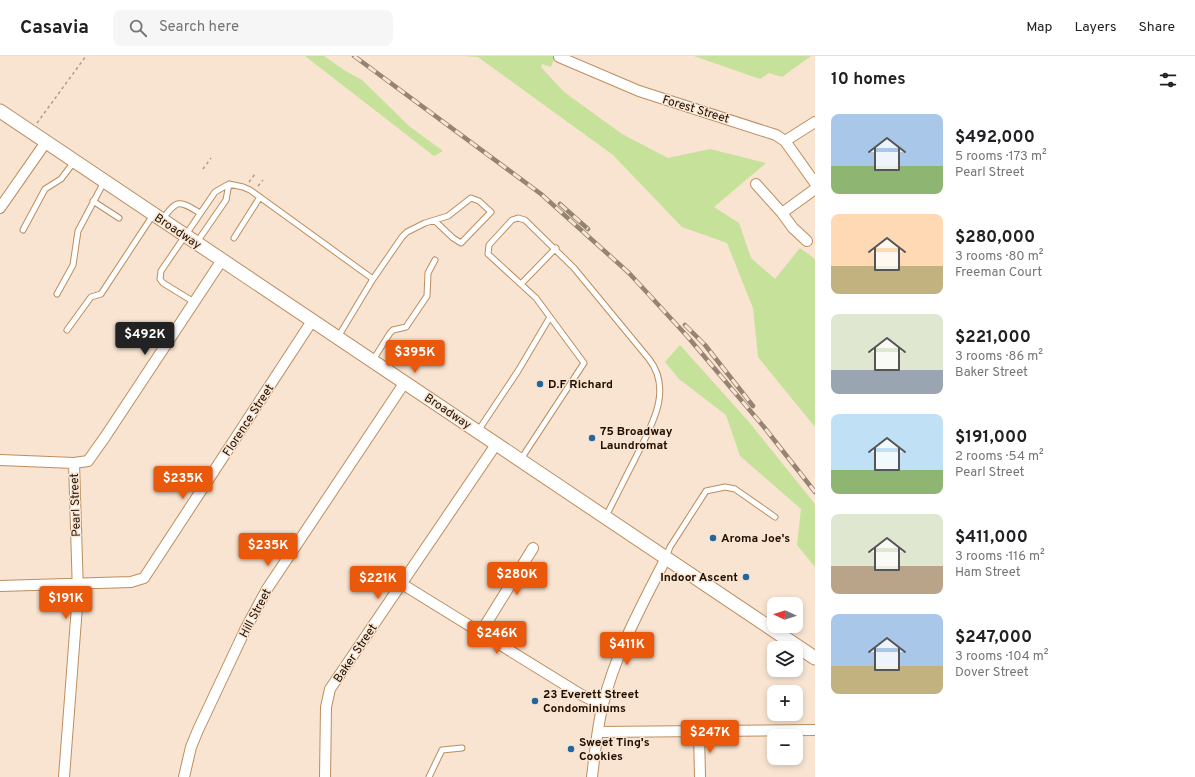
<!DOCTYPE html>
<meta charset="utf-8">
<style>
:root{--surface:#fff;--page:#f6f6f6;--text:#202124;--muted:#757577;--line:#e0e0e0;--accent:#ea580c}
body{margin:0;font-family:Overpass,sans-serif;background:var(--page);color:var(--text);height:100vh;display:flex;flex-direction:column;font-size:15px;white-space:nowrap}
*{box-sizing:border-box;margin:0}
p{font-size:13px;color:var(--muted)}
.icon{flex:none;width:22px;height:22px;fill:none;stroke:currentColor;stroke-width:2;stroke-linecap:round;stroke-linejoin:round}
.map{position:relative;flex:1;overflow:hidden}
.panel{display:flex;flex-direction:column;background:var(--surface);width:380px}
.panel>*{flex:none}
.needle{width:26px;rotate:274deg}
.tools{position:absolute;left:767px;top:541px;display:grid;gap:8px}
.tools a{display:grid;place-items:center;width:36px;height:36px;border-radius:8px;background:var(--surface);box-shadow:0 2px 6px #0003;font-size:20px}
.price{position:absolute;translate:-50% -34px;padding:0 9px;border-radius:4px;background:var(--accent);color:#fff;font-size:13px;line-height:26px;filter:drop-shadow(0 1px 2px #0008)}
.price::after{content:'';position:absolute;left:50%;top:24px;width:12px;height:9px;margin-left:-6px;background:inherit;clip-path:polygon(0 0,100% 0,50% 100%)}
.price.active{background:#222;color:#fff}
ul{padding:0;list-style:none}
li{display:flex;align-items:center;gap:12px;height:100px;padding:0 16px}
li span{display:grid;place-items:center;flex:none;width:112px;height:80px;border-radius:8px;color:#555}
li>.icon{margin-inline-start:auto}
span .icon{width:48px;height:48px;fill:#fffc;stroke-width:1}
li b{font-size:17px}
h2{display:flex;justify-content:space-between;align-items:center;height:48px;padding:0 16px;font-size:17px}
header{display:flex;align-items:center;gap:24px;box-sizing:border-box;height:56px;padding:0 20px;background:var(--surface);border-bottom:1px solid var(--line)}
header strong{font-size:19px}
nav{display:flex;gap:22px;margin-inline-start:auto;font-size:14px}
.search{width:280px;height:36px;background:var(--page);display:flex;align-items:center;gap:10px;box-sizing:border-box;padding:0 14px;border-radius:8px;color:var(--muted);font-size:15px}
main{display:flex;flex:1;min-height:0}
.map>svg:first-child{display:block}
.green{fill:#c5e19a}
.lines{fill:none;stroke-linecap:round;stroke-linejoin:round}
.service-casing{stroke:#bc8e5f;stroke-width:7}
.minor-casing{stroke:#bc8e5f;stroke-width:12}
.tertiary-casing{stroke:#bc8e5f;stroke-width:15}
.path{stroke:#af9c8b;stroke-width:1.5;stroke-dasharray:3 3;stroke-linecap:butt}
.service{stroke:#fff;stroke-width:5}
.minor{stroke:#fff;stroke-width:10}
.tertiary{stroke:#fff;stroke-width:13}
.rail-casing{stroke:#968372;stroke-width:4.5}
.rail{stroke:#f8e4d1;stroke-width:3;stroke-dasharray:9;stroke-linecap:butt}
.poi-dot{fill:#22669b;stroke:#f8e4d1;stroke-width:1.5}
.labels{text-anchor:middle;stroke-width:3;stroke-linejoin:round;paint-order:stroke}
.street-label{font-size:12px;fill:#200f00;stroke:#f8e4d1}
.poi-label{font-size:12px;font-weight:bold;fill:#200f00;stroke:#f8e4d1;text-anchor:start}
</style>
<header>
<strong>Casavia</strong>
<div class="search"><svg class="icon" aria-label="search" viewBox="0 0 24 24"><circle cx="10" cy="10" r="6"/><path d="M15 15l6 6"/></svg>Search here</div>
<nav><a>Map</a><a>Layers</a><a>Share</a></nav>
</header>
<main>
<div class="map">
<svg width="815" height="721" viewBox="0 0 815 721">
<rect width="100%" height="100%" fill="#f8e4d1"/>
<!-- green -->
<path class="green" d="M305,0H324L344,14L362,24L409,70L443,95L434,100Z
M462,0H555L551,11L542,8L541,11L564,36L622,78L668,102L710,93L766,107L714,151L739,167L751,202L775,223L800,192L815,203V371L758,301L753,252L727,187L682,171L613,99L478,1Z
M694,0H811L782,21L769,17L760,23Z
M680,289L749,366L815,448V511L797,489L801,453L740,400L726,359L679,323L665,306Z"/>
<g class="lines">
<!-- service casing -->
<g class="service-casing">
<path id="service" d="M229,128L243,131L250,134L373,223L338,281
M93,145L119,162
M162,164C177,143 179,144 200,157
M23,174L45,133L61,123L74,106
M234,182L260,141
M373,223L402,181L407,176L425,167L448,160L471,142L479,145L491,156L461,187L453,182L435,165
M521,228L556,192
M57,238L73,209L78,175L104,126
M194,246L163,227L160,223L161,215L215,136L229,128L226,144L197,186
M67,274L91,241L101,238L153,159
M373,304L390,277L393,274L406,271L427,240L428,217L435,204
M478,375L518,315L550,261
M521,403L584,307L536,242L488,198L489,189L512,164L518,162L525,164L574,212L649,303C674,335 650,372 635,403C625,422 616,441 606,460
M666,501L670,491L706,435L725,431L735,433L775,461
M429,721L442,694L462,692"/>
</g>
<!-- minor casing -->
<g class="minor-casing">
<path id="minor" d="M559,1L639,35L776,79L785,85L815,127
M785,85L815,66
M756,128L782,157
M0,152L46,86
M807,185L793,172L782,157L815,133
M0,404L74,407L88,405L105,381L222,204
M402,528L580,638L603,650
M0,530L131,526L144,522L312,265
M481,576L533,492
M598,676L815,674
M699,676L700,721
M64,721L78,537L74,407
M184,721L191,691L198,674L246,572L267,533L405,326
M325,721L326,651L330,633L497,387
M592,721C595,697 597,672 603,648C616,596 642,549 666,502"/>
</g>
<!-- tertiary casing -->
<g class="tertiary-casing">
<path id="tertiary" d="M0,55L815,602"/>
</g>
<!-- path -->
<path class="path" d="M37,67L86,0
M203,113L211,102
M249,126L255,118
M258,130L263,124"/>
<!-- service -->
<use href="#service" class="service"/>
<!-- minor -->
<use href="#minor" class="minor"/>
<!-- tertiary -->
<use href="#tertiary" class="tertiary"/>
<!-- rail casing -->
<g class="rail-casing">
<path id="rail" d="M354,0L541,138L629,217L687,280L764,371L815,436
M560,148L588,173
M685,269L705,289L753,350"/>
</g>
<!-- rail -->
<use href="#rail" class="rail"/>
</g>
<!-- markers -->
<g class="poi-dot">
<circle cx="540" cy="328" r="4"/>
<circle cx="592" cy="382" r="4"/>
<circle cx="713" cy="482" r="4"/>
<circle cx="746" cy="521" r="4"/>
<circle cx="535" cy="645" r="4"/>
<circle cx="571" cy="693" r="4"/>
</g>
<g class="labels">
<!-- street labels -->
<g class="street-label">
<text transform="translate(696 53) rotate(17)" y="4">Forest Street</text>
<text transform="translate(178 175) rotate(34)" y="4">Broadway</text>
<text transform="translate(448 355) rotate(34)" y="4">Broadway</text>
<text transform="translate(248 364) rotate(-57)" y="4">Florence Street</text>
<text transform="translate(75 449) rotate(-92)" y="4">Pearl Street</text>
<text transform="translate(255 557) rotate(-62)" y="4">Hill Street</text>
<text transform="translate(355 597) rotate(-56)" y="4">Baker Street</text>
</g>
<!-- poi labels -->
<g class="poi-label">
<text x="548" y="332">D.F Richard</text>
<text x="600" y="379">75 Broadway<tspan x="600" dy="14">Laundromat</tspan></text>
<text x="721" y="486">Aroma Joe's</text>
<text x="738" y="525" text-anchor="end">Indoor Ascent</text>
<text x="543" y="642">23 Everett Street<tspan x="543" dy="14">Condominiums</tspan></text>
<text x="579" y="690">Sweet Ting's<tspan x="579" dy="14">Cookies</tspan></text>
</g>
</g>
</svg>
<div class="tools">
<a><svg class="needle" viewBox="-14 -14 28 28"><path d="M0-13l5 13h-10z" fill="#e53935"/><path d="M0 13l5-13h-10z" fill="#757577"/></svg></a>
<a><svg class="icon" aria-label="layers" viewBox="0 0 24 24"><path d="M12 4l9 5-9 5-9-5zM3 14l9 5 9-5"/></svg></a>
<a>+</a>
<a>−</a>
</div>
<b class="price active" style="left:145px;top:300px">$492K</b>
<b class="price" style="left:415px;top:318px">$395K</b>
<b class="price" style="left:183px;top:444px">$235K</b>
<b class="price" style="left:268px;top:511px">$235K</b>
<b class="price" style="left:517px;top:540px">$280K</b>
<b class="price" style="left:378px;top:544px">$221K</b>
<b class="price" style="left:66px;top:564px">$191K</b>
<b class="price" style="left:497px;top:599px">$246K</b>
<b class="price" style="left:627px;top:610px">$411K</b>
<b class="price" style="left:710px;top:698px">$247K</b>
</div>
<section class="panel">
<h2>10 homes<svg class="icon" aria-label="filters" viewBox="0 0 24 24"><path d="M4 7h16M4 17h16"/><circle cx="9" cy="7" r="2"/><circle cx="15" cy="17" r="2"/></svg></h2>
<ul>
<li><span style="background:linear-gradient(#a9c7e8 65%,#8fb573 0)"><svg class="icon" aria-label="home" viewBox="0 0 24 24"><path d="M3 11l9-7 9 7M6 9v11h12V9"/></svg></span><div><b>$492,000</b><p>5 rooms · 173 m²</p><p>Pearl Street</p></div></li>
<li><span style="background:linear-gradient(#ffd9b3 65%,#c2b280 0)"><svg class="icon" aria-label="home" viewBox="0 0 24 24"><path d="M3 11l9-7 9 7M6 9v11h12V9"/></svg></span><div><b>$280,000</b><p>3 rooms · 80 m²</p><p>Freeman Court</p></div></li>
<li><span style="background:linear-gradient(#dfe7d0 70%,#9aa5b1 0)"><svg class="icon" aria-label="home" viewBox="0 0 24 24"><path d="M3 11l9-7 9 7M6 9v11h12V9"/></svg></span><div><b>$221,000</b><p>3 rooms · 86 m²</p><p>Baker Street</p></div></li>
<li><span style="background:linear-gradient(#bfe0f5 70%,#8fb573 0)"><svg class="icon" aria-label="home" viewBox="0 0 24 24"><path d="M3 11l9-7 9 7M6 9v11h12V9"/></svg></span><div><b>$191,000</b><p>2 rooms · 54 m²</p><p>Pearl Street</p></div></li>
<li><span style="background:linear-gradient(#dfe7d0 65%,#b9a48a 0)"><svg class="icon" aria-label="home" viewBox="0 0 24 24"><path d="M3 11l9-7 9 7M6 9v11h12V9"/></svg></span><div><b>$411,000</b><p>3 rooms · 116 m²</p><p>Ham Street</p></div></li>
<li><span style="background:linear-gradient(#a9c7e8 65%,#c2b280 0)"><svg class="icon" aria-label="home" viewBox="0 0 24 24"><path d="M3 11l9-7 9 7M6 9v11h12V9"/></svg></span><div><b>$247,000</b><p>3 rooms · 104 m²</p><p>Dover Street</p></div></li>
</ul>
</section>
</main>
